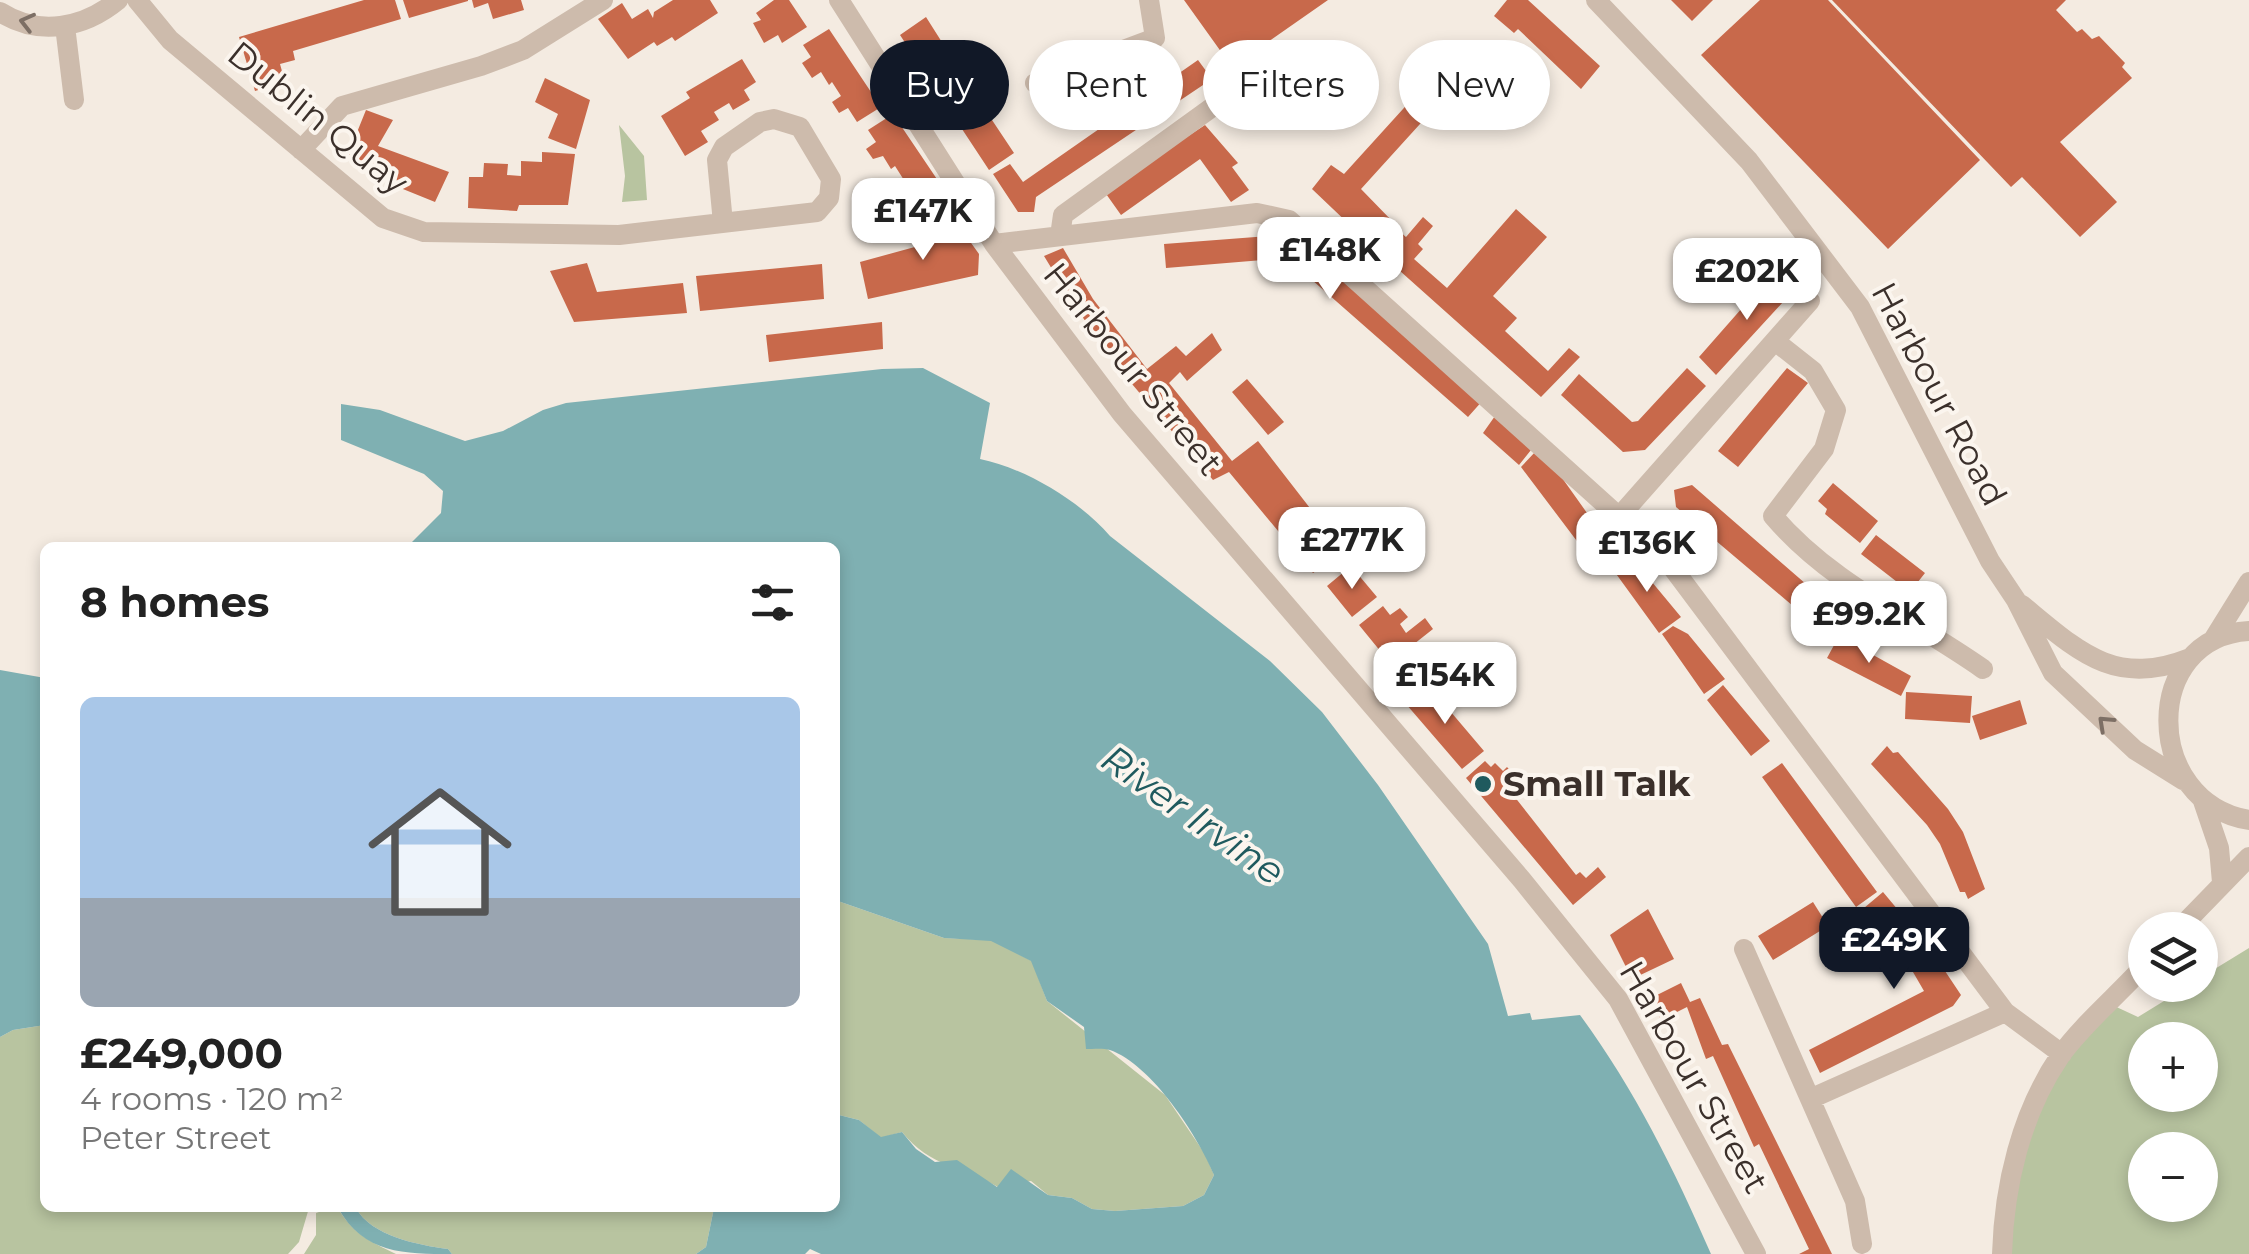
<!DOCTYPE html>
<meta charset="utf-8">
<style>
:root{--surface:#fff;--page:#f2f2f2;--text:#222;--muted:#767676;--line:#e0e0e0;--accent:#111827}
body{margin:0;font-family:Montserrat,sans-serif;background:var(--page);color:var(--text);height:100vh;display:flex;flex-direction:column;font-size:38px;white-space:nowrap}
*{box-sizing:border-box;margin:0}
p{font-size:32px;color:var(--muted)}
.icon{flex:none;width:55px;height:55px;fill:none;stroke:currentColor;stroke-width:2;stroke-linecap:round;stroke-linejoin:round}
.map{position:relative;flex:1;overflow:hidden}
.drawer{position:absolute;left:40px;top:542px;width:800px;height:670px;display:flex;flex-direction:column;background:var(--surface);border-radius:15px;box-shadow:0 5px 15px #0003}
.drawer>*{flex:none}
.hud{position:absolute;left:870px;top:40px;width:950px;height:90px;display:flex;gap:20px}
.tools{position:absolute;left:2128px;top:912px;display:grid;gap:20px}
.tools a{display:grid;place-items:center;width:90px;height:90px;border-radius:50%;background:var(--surface);box-shadow:0 5px 15px #0003;font-size:50px}
.price{position:absolute;translate:-50% -85px;padding:0 22px;border-radius:20px;background:#fff;color:#222;font-size:32px;line-height:65px;filter:drop-shadow(0 2px 5px #0008)}
.price::after{content:'';position:absolute;left:50%;top:60px;width:30px;height:22px;margin-left:-15px;background:inherit;clip-path:polygon(0 0,100% 0,50% 100%)}
.price.selected{background:var(--accent);color:#fff}
ul{padding:0;list-style:none}
li{display:grid;align-content:center;gap:20px;height:530px;padding:0 40px}
li+li{border-top:2px solid var(--line)}
li span{display:grid;place-items:center;height:310px;border-radius:15px;color:#555}
li>.icon{margin-inline-start:auto}
span .icon{width:180px;height:180px;fill:#fffc;stroke-width:1}
li b{font-size:42px}
h2{display:flex;justify-content:space-between;align-items:center;height:120px;padding:0 40px;font-size:42px}
.chip{padding:0 35px;border-radius:45px;background:var(--surface);box-shadow:0 5px 15px #0003;font-size:35px;line-height:90px}
.chip.selected{background:var(--accent);color:#fff}
.map>svg:first-child{display:block}
.green{fill:#b8c4a0;fill-rule:evenodd}
.water{fill:#7fb0b2}
.building{fill:#c8694b}
.lines{fill:none;stroke-linecap:round;stroke-linejoin:round}
.minor{stroke:#cdbbac;stroke-width:20}
.oneway{stroke:#7d6f65}
.poi-dot{fill:#1f5a5e;stroke:#fbf5ee;stroke-width:4}
.labels{text-anchor:middle;stroke-width:8;stroke-linejoin:round;paint-order:stroke}
.street-label{font-size:35px;fill:#3b302b;stroke:#fbf5ee}
.poi-label{font-size:35px;font-weight:bold;fill:#3b302b;stroke:#fbf5ee;text-anchor:start}
.water-label{font-size:38px;font-style:italic;fill:#1f5a5e;stroke:#fbf5ee}
</style>
<div class="map">
<svg width="2249" height="1254" viewBox="0 0 2249 1254">
<rect width="100%" height="100%" fill="#f4ebe1"/>
<!-- green -->
<path class="green" d="M619,125L644,156L647,200L622,202L625,176Z
M835,900L944,938L991,940L1032,961L1047,1001L1165,1095L1205,1154L1214,1175L1204,1195L1183,1206L1115,1211L1092,1209L1072,1198L1048,1195L1031,1181L998,1187C961,1165 931,1168 902,1132L881,1138L859,1120L835,1114Z
M2249,948V1254H2002L2003,1223L2051,1073L2110,1004L2138,1017L2190,985H2200V978ZM2145,1040H2200V1095H2145ZM2145,1150H2200V1205H2145Z
M45,1025V1208H309L299,1242L288,1254H0V1037L13,1030Z
M331,1208H338C352,1233 371,1242 396,1254H304L316,1235V1213Z
M356,1208H714L706,1247L696,1254H452L448,1249C418,1245 371,1236 356,1208Z"/>
<!-- water -->
<path class="water" d="M923,368L990,403L980,459C1025,468 1080,501 1110,536L1270,661L1322,712L1378,785L1488,944L1508,1016L1530,1013L1532,1020L1580,1015C1635,1090 1674,1169 1711,1254H821L810,1249L805,1254H696L706,1247L714,1208H835V1114L859,1120L881,1137L902,1132L916,1149L935,1162L957,1160L997,1187L1011,1169L1048,1195L1072,1198L1092,1209L1115,1211L1183,1206L1204,1195L1214,1175C1198,1136 1152,1065 1110,1050C1104,1048 1093,1049 1086,1049L1084,1027L1047,1001L1031,961L991,941L944,938L835,900V548L407,547L441,513L443,491L424,474L341,440V404L380,410L465,441L503,431L543,410L566,403L882,369Z
M0,670L45,678V1025L13,1030L0,1037Z
M338,1208H356C371,1236 418,1245 448,1249L452,1254C404,1254 364,1254 338,1208Z"/>
<!-- building -->
<path class="building" d="M364,0H395L401,19L293,51L295,60L280,64L285,82L255,91L239,37Z
M403,0H468V1L409,18Z
M472,0H521L524,10L493,19L488,3L474,8Z
M673,0H710L718,13L675,41L672,37L657,46L654,42L628,59L598,19L622,3L632,19L648,9L653,18L654,12Z
M774,0H789L807,27L782,43L778,35L764,43L753,23L761,20L756,13Z
M1184,0H1328L1232,67Z
M1507,0H1528L1600,66L1581,89L1518,29L1514,33L1494,16Z
M1671,0H1713L1692,21Z
M1760,0H1828L1980,160L1888,249L1701,55Z
M1832,0H2066L2056,10L2077,32L2082,29L2092,39L2099,36L2125,63L2122,67L2132,78L2060,142L2117,202L2080,237L2022,177L2011,187Z
M926,17L945,47L932,55L945,73L956,66L1014,153L989,170L900,35Z
M829,29L881,107L857,122L848,108L839,113L832,102L841,96L832,82L829,85L821,72L812,78L802,63L811,57L803,45Z
M742,59L756,82L744,90L750,100L733,110L729,103L714,112L719,120L701,131L708,142L685,156L661,116L690,98L686,92Z
M1198,60L1212,79L1036,197L1034,212H1018L993,174L1010,164L1023,182Z
M1442,66L1459,81L1361,189L1395,224L1374,248L1312,189L1331,165L1344,174Z
M545,78L590,100L576,149L548,138L558,114L535,102Z
M366,110L393,120L378,146L449,172L435,202L393,185L394,179L347,157Z
M893,114L947,194L925,208L914,192L909,195L906,191L909,188L895,166L891,169L883,156L873,159L866,149L876,142L868,130Z
M1205,125L1238,163L1232,167L1249,190L1231,202L1200,159L1121,215L1104,191Z
M542,152L575,154L568,205H519L517,211L468,208L469,177H483L484,163L508,164L507,175L521,176V161L542,162Z
M1516,209L1547,237L1493,296L1517,318L1505,331L1548,371L1569,348L1580,357L1541,397L1381,254L1400,232L1406,237L1423,217L1433,226L1418,244L1423,249L1414,259L1447,288Z
M951,215L979,254L978,275L868,299L860,262L933,242L925,229Z
M1293,234L1484,399L1468,417L1287,258L1166,268L1164,244Z
M1063,248L1093,299L1147,369L1176,346L1186,356L1212,333L1222,350L1187,381L1180,372L1169,383L1232,461L1258,441L1344,552L1313,573L1229,472L1213,480L1132,384L1075,307L1044,256Z
M587,263L597,292L683,283L687,313L574,322L550,271Z
M822,264L824,299L700,311L696,276Z
M1779,273L1795,289L1716,375L1699,357L1757,291Z
M882,322L883,349L769,362L766,335Z
M1687,368L1706,386L1645,450L1623,452L1561,395L1579,374L1632,422L1638,421Z
M1787,368L1808,383L1738,467L1718,451Z
M1247,379L1284,422L1268,435L1232,392Z
M1495,416L1531,450L1519,465L1483,433Z
M1536,451L1560,475L1619,558L1601,573L1521,467Z
M1833,483L1878,521L1860,543L1825,514L1827,509L1818,501Z
M1692,485L1829,604L1828,614L1813,623L1676,507L1674,490Z
M1876,535L1925,573L1910,592L1861,554Z
M1627,558H1632L1681,617L1659,633L1614,571Z
M1351,566L1377,597L1352,617L1327,586Z
M1383,606L1390,615L1400,608L1408,617L1400,624L1406,633L1425,618L1433,629L1390,663L1359,625Z
M1673,626L1688,634L1725,679L1704,694L1662,634Z
M1839,636L1911,676L1901,696L1827,658Z
M1404,658L1422,680L1398,699L1381,679Z
M1428,685L1484,751L1462,769L1406,704Z
M1723,685L1770,741L1751,756L1707,700Z
M1906,692L1972,696L1970,723L1905,719Z
M2020,700L2027,724L1980,740L1972,716Z
M1887,746L1893,753L1898,752L1948,809L1963,832L1985,889L1968,899L1965,892H1960L1940,844L1927,825L1871,764Z
M1485,761L1491,767L1495,763L1503,771L1507,767L1513,774L1503,782L1576,875L1580,872L1586,878L1598,867L1606,877L1573,905L1466,778Z
M1782,763L1877,892L1856,907L1762,777Z
M1883,892L1929,947L1961,995L1953,1006L1820,1073L1809,1050L1924,991L1906,960L1864,908Z
M1813,902L1828,926L1773,960L1758,936Z
M1648,909L1674,959L1632,979L1610,935Z
M1681,983L1690,1002L1700,998L1722,1045L1728,1044L1832,1254H1799L1809,1249L1759,1144L1754,1147L1713,1056L1706,1059L1687,1007L1661,1020L1651,998Z"/>
<g class="lines">
<!-- minor -->
<path class="minor" d="M137,0L170,40L383,218L424,232L619,235L817,212L829,198L831,179L800,127L774,119L760,122L724,147L717,160L723,223
M839,0L994,244L1122,414L1522,880L1618,999L1756,1254
M1596,0L1749,161L1860,307L1990,561L2016,600L2053,673L2135,750L2183,780
M0,12C39,37 84,28 118,0
M65,26L74,100
M1035,83L1155,38L1149,0
M301,150L342,106L481,66L523,50L603,0
M1060,236L1063,215L1218,103
M994,244L1257,213L1289,220L1666,559L2005,1012L2062,1054
M1775,341L1813,371L1836,410L1824,449L1773,516C1830,583 1912,619 1983,669
M1619,517L1810,301
M2022,605C2078,651 2114,688 2190,658
M2249,631C2141,637 2142,802 2249,820
M2213,640L2249,582
M2203,801L2219,848L2222,882
M2178,930L2249,857
M1744,949L1855,1201L1862,1244
M1810,1099L2005,1012
M2002,1254C2004,1186 2021,1113 2060,1056C2082,1025 2119,994 2145,965"/>
</g>
<!-- one-way arrows -->
<defs><path id="oneway-chevron" d="M-2-3.5L2.5 0L-2 3.5" fill="none" stroke-width="1.6" stroke-linecap="round" stroke-linejoin="round" transform="scale(2.5)"/></defs>
<g class="oneway">
<use href="#oneway-chevron" transform="translate(27 22) rotate(-166)"/>
<use href="#oneway-chevron" transform="translate(2105 723) rotate(-137)"/>
</g>
<!-- markers -->
<circle class="poi-dot" cx="1483" cy="784" r="10"/>
<g class="labels">
<!-- street labels -->
<g class="street-label">
<text transform="translate(318 118) rotate(39)" y="12">Dublin Quay</text>
<text transform="translate(1133 369) rotate(51)" y="12">Harbour Street</text>
<text transform="translate(1939 394) rotate(62)" y="12">Harbour Road</text>
<text transform="translate(1694 1077) rotate(60)" y="12">Harbour Street</text>
</g>
<!-- poi labels -->
<g class="poi-label">
<text x="1503" y="796">Small Talk</text>
</g>
<!-- water labels -->
<g class="water-label">
<text transform="translate(1193 815) rotate(35)" y="13">River Irvine</text>
</g>
</g>
</svg>
<div class="tools">
<a><svg class="icon" aria-label="layers" viewBox="0 0 24 24"><path d="M12 4l9 5-9 5-9-5zM3 14l9 5 9-5"/></svg></a>
<a>+</a>
<a>−</a>
</div>
<b class="price" style="left:923px;top:263px">£147K</b>
<b class="price" style="left:1330px;top:302px">£148K</b>
<b class="price" style="left:1747px;top:323px">£202K</b>
<b class="price" style="left:1352px;top:592px">£277K</b>
<b class="price" style="left:1647px;top:595px">£136K</b>
<b class="price" style="left:1869px;top:666px">£99.2K</b>
<b class="price" style="left:1445px;top:727px">£154K</b>
<b class="price selected" style="left:1894px;top:992px">£249K</b>
<div class="hud">
<a class="chip selected">Buy</a>
<a class="chip">Rent</a>
<a class="chip">Filters</a>
<a class="chip">New</a>
</div>
<section class="drawer">
<h2>8 homes<svg class="icon" aria-label="filters" viewBox="0 0 24 24"><path d="M4 7h16M4 17h16"/><circle cx="9" cy="7" r="2"/><circle cx="15" cy="17" r="2"/></svg></h2>
<ul>
<li><span style="background:linear-gradient(#a9c7e8 65%,#9aa5b1 0)"><svg class="icon" aria-label="home" viewBox="0 0 24 24"><path d="M3 11l9-7 9 7M6 9v11h12V9"/></svg></span><div><b>£249,000</b><p>4 rooms · 120 m²</p><p>Peter Street</p></div></li>
</ul>
</section>
</div>
